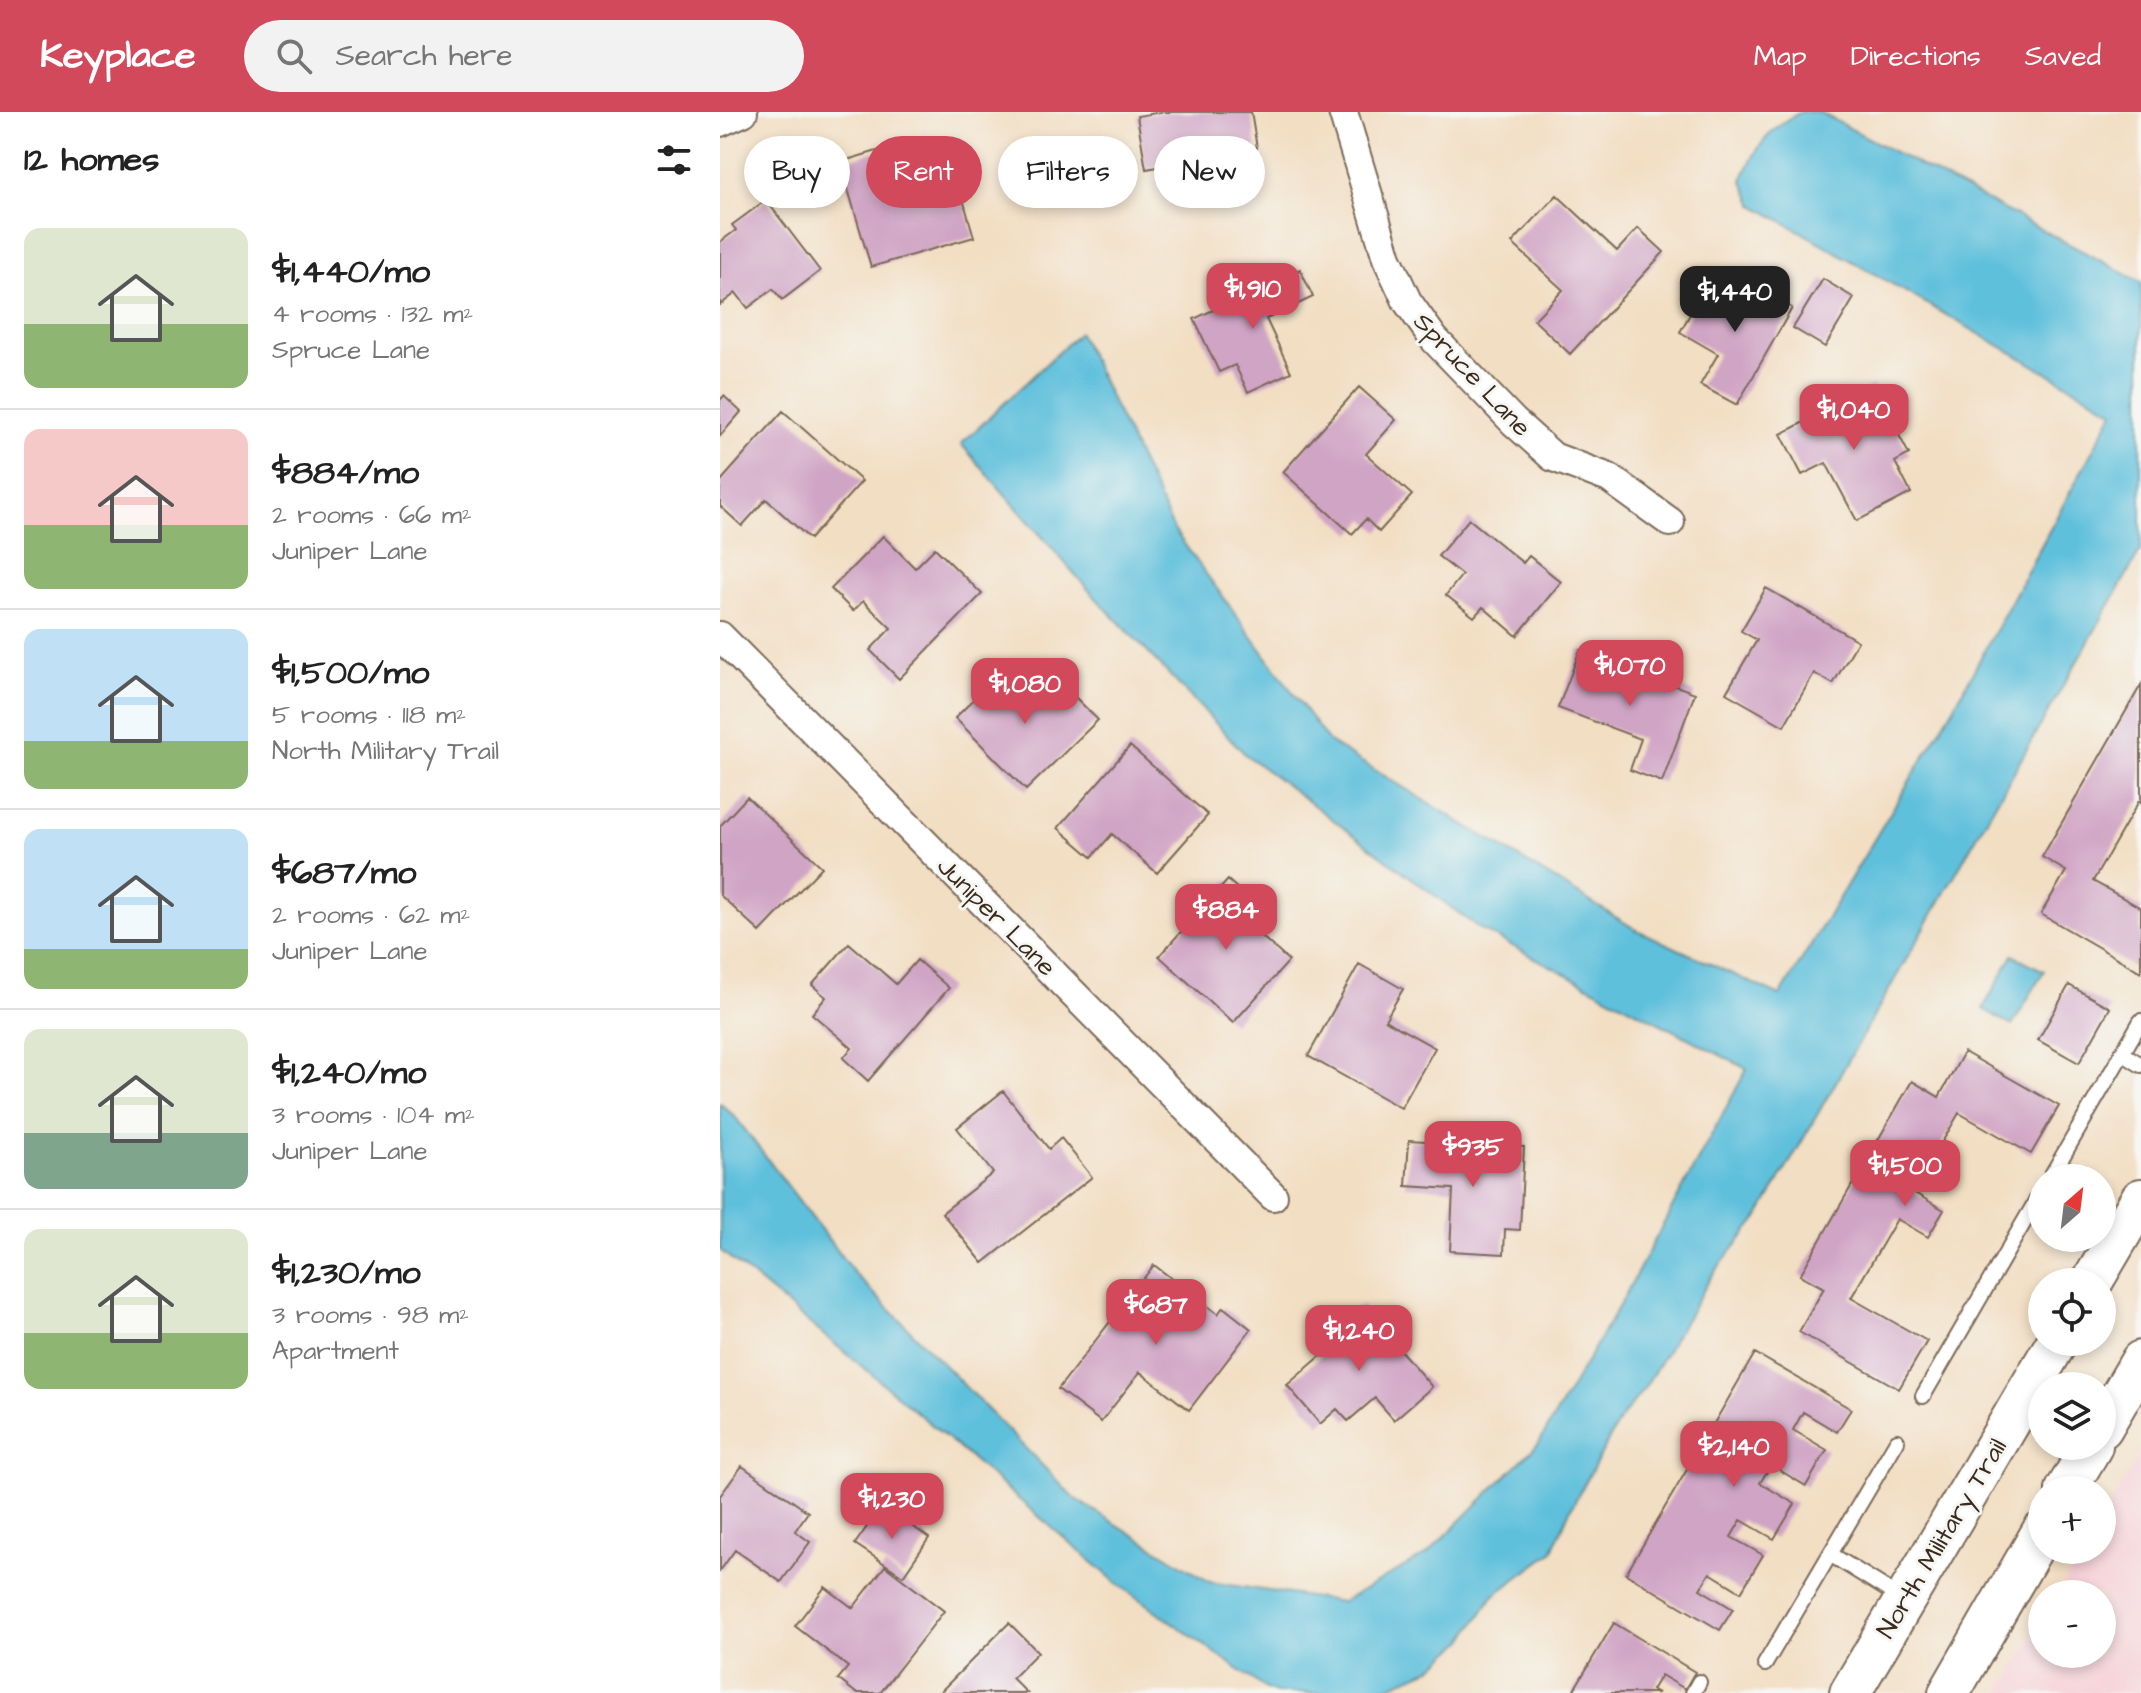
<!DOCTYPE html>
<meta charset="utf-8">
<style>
:root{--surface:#fff;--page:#f2f2f2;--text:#222;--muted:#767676;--line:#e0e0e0;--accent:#d1495b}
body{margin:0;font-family:"Architects Daughter",sans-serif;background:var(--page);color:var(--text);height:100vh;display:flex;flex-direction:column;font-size:30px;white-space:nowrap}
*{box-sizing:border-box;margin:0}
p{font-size:26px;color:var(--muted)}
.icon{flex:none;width:44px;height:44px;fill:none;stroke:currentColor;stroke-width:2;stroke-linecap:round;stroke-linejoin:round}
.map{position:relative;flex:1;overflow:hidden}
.side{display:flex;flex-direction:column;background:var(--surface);width:720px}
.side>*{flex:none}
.top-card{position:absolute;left:24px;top:24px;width:760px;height:72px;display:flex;gap:16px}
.needle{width:52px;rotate:28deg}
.buttons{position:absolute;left:1308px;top:1052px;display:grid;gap:16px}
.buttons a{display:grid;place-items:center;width:88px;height:88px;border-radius:50%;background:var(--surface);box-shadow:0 4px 12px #0003;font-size:40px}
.price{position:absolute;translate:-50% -68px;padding:0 18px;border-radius:16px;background:var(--accent);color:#fff;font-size:26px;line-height:52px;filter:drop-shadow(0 2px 4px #0008)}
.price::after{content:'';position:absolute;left:50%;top:48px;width:24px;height:18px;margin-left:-12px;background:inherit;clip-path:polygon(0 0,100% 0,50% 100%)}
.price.active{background:#222;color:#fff}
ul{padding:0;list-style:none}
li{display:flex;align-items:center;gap:24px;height:200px;padding:0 24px}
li+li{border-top:2px solid var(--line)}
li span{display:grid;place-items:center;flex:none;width:224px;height:160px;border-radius:16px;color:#555}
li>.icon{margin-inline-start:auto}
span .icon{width:96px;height:96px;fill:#fffc;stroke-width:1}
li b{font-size:34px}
h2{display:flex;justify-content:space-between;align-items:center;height:96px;padding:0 24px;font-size:34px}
.tag{padding:0 28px;border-radius:36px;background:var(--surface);box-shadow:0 4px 12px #0003;font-size:28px;line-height:72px}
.tag.active{background:var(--accent);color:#fff}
header{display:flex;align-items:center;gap:48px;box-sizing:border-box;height:112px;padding:0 40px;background:var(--accent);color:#fff}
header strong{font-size:38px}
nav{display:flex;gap:44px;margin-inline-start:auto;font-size:28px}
.search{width:560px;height:72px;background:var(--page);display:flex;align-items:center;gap:20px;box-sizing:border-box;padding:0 28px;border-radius:44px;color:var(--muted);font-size:30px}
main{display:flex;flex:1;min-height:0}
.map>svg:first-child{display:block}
.built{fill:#f6cfd7}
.water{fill:#5ec0dc;stroke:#4c757d;stroke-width:2}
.building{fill:#d0a4c5}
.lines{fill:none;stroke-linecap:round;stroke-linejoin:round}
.lane-casing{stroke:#7b6958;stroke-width:18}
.street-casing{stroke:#7b6958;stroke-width:32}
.secondary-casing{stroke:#7b6958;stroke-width:44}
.lane{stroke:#fff;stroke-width:14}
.street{stroke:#fff;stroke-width:28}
.secondary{stroke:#fff;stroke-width:40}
.labels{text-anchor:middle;stroke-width:6;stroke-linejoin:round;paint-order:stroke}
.street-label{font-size:26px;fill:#3b2a1e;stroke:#f6f6f2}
</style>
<header>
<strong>Keyplace</strong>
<div class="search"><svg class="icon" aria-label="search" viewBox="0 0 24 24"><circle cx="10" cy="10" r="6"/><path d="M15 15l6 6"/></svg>Search here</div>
<nav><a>Map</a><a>Directions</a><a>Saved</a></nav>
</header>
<main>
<section class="side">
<h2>12 homes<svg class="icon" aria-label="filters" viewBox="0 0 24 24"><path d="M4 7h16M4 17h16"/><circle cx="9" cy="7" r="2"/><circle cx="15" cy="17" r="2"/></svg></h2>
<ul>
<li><span style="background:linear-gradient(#dfe7d0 60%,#8fb573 0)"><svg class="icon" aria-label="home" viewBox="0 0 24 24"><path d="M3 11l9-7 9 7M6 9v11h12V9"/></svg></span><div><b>$1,440/mo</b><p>4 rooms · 132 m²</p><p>Spruce Lane</p></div></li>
<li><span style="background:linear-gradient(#f6c9c9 60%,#8fb573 0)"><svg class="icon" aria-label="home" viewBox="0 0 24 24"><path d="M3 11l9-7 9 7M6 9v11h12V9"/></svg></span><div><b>$884/mo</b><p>2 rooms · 66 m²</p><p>Juniper Lane</p></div></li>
<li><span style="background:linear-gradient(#bfe0f5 70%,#8fb573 0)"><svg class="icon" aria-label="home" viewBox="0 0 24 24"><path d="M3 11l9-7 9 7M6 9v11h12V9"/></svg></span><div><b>$1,500/mo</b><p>5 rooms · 118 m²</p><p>North Military Trail</p></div></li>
<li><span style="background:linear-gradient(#bfe0f5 75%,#8fb573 0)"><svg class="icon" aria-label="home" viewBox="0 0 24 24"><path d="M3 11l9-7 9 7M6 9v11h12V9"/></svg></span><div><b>$687/mo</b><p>2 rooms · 62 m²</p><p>Juniper Lane</p></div></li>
<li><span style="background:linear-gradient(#dfe7d0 65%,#7fa58c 0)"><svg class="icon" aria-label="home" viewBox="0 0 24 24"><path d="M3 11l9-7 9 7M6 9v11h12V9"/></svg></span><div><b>$1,240/mo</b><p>3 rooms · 104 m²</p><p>Juniper Lane</p></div></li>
<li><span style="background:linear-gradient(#dfe7d0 65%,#8fb573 0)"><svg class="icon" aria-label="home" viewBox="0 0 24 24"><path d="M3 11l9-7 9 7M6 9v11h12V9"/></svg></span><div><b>$1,230/mo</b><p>3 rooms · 98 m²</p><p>Apartment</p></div></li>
</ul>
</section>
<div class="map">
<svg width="1421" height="1581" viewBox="0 0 1421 1581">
<rect width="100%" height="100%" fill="#f6f6f2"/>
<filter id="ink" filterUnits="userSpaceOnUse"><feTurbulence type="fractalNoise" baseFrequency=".0125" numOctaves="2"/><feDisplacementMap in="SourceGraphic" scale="16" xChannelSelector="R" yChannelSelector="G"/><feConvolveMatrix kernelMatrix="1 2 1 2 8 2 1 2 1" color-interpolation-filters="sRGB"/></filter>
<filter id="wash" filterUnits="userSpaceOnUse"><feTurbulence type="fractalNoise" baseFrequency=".006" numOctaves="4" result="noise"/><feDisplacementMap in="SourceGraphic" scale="32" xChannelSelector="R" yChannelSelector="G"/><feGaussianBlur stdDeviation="1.8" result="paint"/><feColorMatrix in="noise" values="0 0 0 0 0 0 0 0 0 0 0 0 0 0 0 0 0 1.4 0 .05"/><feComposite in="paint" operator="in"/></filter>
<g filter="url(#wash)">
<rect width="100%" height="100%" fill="#f2dec3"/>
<!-- built -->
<path class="built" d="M1421,1339V1581H1280L1322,1509V1542H1382V1482H1338L1363,1438H1382V1406Z"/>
<!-- water -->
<path class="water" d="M1081,0H1099L1421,170V438L1038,1106L993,1162L925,1275L899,1309L850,1398L832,1440L773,1484L744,1528L712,1556L654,1581H557L546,1577L398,1472L166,1274L0,1138V991L16,1006L135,1162L354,1386L490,1470L622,1490L707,1442L819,1331L903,1187L1027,957L760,817L526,643L374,484L241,332L359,221L454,418L609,630L917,818L1060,884L1234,595L1394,299L1034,93L1022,68C1036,36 1049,15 1081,0Z
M1293,843L1324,859L1292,914L1263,897Z"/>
<g id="blocks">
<!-- building -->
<path class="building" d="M442,0H531L537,36L520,39L525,70L473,79L468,50L426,57L417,4Z
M157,39L168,75L234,56L254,125L151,155L120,50Z
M837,83L897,139L918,116L944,140L850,242L814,208L843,178L792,131Z
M46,88L100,159L62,188L53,177L28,196L16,181L0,193V130L16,118L12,113Z
M580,157L593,185L546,207L571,260L528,280L515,253L499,260L474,207Z
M1020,166L1072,196L1017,293L980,273L998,242L960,220L990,167L1012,180Z
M1103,167L1134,186L1105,235L1073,216Z
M1153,274L1189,342L1175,350L1191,381L1137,409L1106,351L1082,363L1061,322Z
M639,275L676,308L646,342L692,383L659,420L646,407L632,422L563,360Z
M4,284L21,300L0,324V288Z
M63,299L142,369L90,427L46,387L22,414L0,394V370Z
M749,407L803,451L809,444L841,470L797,524L763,495L754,505L726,483L742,463L718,444Z
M163,424L195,456L215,436L262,482L179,567L150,538L171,516L143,489L133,499L111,477Z
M1046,476L1138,529L1113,572L1094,561L1064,614L1006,581L1037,528L1021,519Z
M860,538L975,581L942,670L910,658L921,627L838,596Z
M287,554L326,593L345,575L378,608L306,678L235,606Z
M1421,573V691L1419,689L1373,769L1421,796V860L1321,802L1346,759L1322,745Z
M410,634L488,703L437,761L392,722L372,745L338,716Z
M27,685L102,755L40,820L0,783V714Z
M508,768L552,808L539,822L569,849L513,911L439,844Z
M129,831L176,872L197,848L229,876L148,969L123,946L132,936L92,902L106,885L92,873Z
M639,852L683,877L665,908L715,936L681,996L588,944Z
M1349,873L1390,896L1359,951L1318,928Z
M1244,940L1339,994L1311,1042L1239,1001L1193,1080L1224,1098L1208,1125L1177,1107L1131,1186L1207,1229L1179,1277L1079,1220L1104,1176L1080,1163L1192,969L1219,985Z
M283,979L329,1037L341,1026L372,1065L263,1151L222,1101L273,1061L237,1016Z
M689,1028L804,1035L800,1118L785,1117L784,1142L730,1139L733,1077L686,1074Z
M434,1153L498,1202L503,1195L531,1217L469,1298L420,1260L381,1310L338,1277Z
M642,1194L712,1275L674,1308L655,1286L628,1309L617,1297L600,1312L567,1273L616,1231L608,1223Z
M1035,1241L1131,1297L1117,1320L1083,1300L1073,1318L1107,1338L1086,1374L1051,1353L1040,1371L1075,1392L1054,1427L1021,1408L1011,1425L1043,1443L1021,1480L990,1461L980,1477L1013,1497L1000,1518L906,1462Z
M22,1354L88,1400L75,1419L90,1430L61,1470L15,1438L0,1459V1384Z
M162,1393L209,1426L183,1464L135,1432Z
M165,1454L224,1499L160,1581H136L118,1567L128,1555L75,1514L105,1475L133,1496Z
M289,1511L318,1540L292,1566L307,1581H219Z
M894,1511L975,1560L965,1577L941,1563L932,1578L938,1581H852Z"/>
</g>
</g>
<g filter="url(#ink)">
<use href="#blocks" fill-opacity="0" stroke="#7b6958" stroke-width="2"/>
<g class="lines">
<!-- lane casing -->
<g class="lane-casing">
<path id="lane" d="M1402,941L1421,953
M1330,1066L1421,909
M1203,1284L1322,1079
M1110,1442L1181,1486
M1045,1552L1177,1329
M973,1581L979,1570"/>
</g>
<!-- street casing -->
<g class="street-casing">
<path id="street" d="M623,0L667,146L687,189L714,227L794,310L833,345L889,366L950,410
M0,10L23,0
M0,524L553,1084"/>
</g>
<!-- secondary casing -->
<g class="secondary-casing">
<path id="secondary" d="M1372,1170L1421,1087
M1382,1316L1421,1249
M1346,1378L1372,1334
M1130,1581L1337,1230
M1229,1581L1322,1420"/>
</g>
<!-- lane -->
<use href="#lane" class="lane"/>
<!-- street -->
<use href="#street" class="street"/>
<!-- secondary -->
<use href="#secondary" class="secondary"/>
</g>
</g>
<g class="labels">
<!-- street labels -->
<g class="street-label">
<text transform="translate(753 262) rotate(47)" y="9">Spruce Lane</text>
<text transform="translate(277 804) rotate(45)" y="9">Juniper Lane</text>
<text transform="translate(1221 1426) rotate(-59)" y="9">North Military Trail</text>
</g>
</g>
</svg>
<div class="buttons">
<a><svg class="needle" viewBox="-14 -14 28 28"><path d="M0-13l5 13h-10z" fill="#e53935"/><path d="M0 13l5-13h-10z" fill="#767676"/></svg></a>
<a><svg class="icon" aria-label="locate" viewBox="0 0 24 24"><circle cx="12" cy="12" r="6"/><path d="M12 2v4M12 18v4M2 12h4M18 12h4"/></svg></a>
<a><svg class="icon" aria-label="layers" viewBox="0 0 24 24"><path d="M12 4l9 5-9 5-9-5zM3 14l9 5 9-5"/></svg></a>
<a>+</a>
<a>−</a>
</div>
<b class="price" style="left:533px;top:219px">$1,910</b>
<b class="price active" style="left:1015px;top:222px">$1,440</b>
<b class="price" style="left:1134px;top:340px">$1,040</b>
<b class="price" style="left:910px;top:596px">$1,070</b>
<b class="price" style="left:305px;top:614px">$1,080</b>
<b class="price" style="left:506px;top:840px">$884</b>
<b class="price" style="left:753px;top:1077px">$935</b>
<b class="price" style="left:1185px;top:1096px">$1,500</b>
<b class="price" style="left:436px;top:1235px">$687</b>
<b class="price" style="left:639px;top:1261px">$1,240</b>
<b class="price" style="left:1014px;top:1377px">$2,140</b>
<b class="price" style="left:172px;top:1429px">$1,230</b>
<div class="top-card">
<a class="tag">Buy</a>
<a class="tag active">Rent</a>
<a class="tag">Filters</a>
<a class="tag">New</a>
</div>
</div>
</main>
